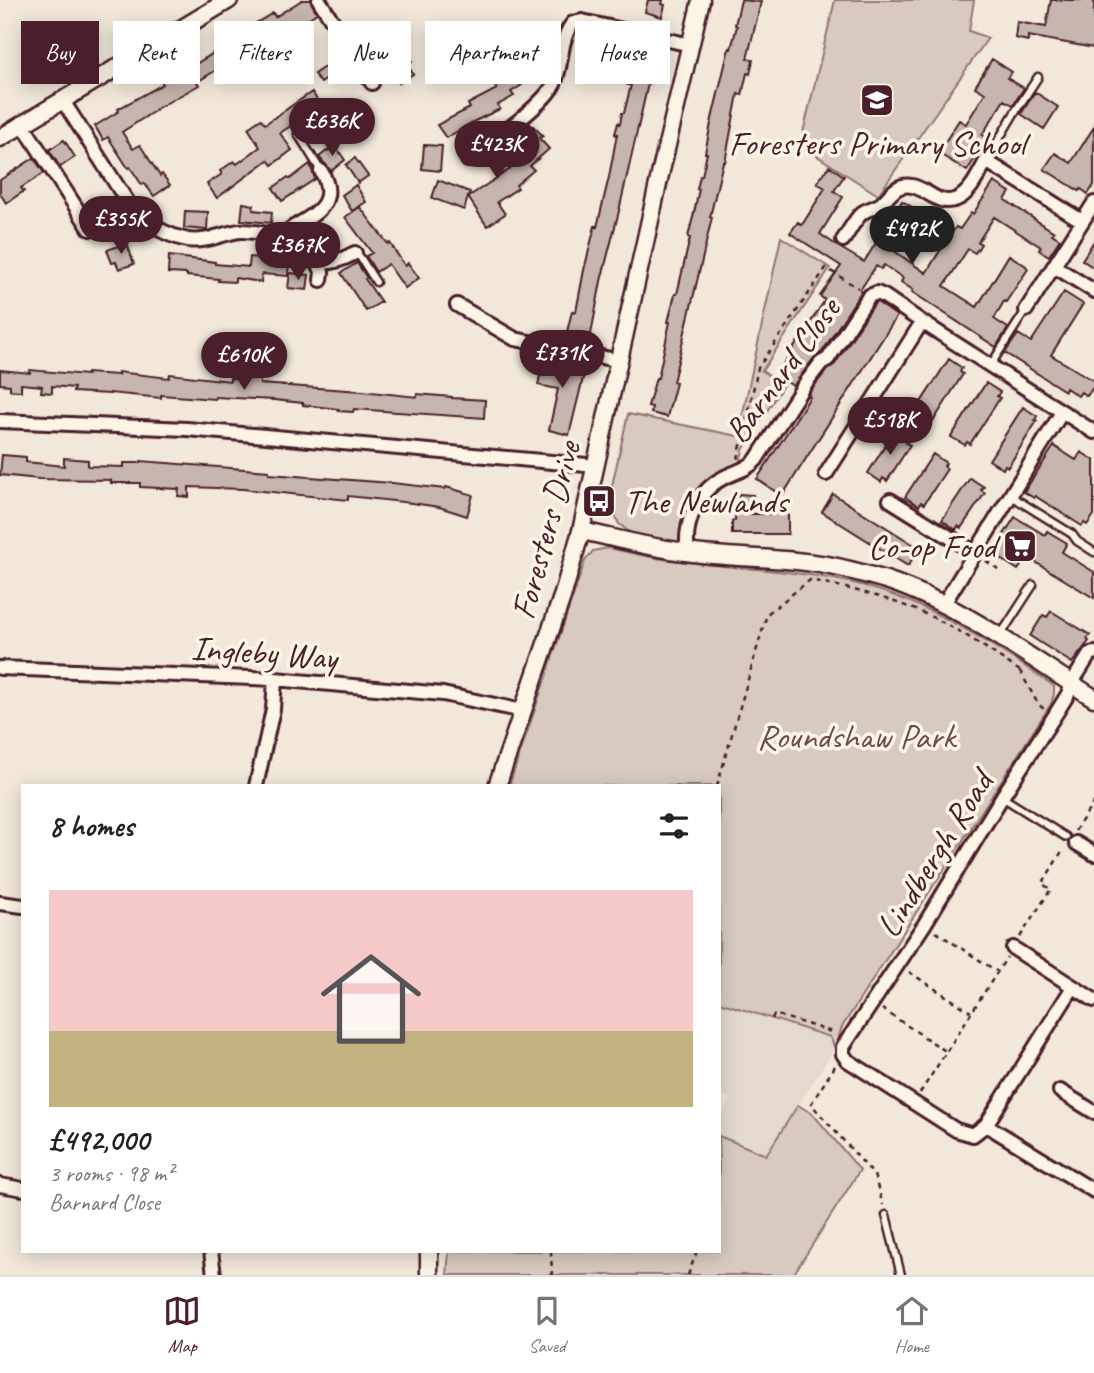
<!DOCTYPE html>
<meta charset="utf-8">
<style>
:root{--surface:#fff;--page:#f2f2f2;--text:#202124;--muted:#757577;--line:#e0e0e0;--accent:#4a1f2b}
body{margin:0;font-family:Caveat,sans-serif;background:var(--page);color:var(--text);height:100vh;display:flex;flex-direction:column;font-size:26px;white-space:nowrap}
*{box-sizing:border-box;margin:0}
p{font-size:23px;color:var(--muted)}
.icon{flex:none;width:38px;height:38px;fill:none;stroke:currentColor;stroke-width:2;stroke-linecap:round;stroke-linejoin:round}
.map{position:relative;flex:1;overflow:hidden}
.sheet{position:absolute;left:21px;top:784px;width:700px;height:469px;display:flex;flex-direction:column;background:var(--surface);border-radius:0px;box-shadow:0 4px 18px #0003}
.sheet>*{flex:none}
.top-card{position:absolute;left:21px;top:21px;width:700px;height:63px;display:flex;gap:14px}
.price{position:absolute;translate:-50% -60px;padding:0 16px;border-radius:24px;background:var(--accent);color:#fff;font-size:23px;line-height:46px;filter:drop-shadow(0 2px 4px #0008)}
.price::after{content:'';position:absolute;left:50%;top:42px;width:21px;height:16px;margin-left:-10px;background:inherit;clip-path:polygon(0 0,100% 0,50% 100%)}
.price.selected{background:#222;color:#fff}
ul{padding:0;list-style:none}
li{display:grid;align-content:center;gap:14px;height:371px;padding:0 28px}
li span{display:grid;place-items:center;height:217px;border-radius:0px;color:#555}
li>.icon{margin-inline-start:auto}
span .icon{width:126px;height:126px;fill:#fffc;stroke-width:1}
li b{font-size:30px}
h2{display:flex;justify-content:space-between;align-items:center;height:84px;padding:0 28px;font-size:30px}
.tag{padding:0 24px;border-radius:0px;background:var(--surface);box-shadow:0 4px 18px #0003;font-size:24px;line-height:63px}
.tag.selected{background:var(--accent);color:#fff}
.menu{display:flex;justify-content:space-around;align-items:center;height:98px;border-top:2px solid var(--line);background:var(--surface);font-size:19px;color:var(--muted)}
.menu a{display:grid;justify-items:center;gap:4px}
.menu .selected{color:var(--accent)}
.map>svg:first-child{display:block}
.built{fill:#e4d9cd}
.green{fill:#d8cac0;stroke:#917476;stroke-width:2}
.building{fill:#c7b6af;stroke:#4a1f2b;stroke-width:2;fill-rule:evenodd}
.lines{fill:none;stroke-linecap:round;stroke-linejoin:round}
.lane-casing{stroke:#4a1f2b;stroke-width:11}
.street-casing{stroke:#4a1f2b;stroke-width:18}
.secondary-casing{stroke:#4a1f2b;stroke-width:21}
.path{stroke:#4a1f2b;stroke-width:2.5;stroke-dasharray:5 5;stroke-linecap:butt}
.lane{stroke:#fcf5e5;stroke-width:6}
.street{stroke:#fcf5e5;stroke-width:12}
.secondary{stroke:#fcf5e5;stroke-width:16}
.labels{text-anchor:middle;stroke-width:7;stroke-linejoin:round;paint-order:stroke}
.poi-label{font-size:35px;fill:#4a1f2b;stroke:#fcf5e5}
.street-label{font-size:35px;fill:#4a1f2b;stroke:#fcf5e5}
.park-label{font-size:35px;fill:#6e4a50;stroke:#fcf5e5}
</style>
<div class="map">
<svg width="1094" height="1275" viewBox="0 0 1094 1275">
<rect width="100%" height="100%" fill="#f1e8da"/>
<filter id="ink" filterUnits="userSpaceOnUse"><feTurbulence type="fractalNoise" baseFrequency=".0143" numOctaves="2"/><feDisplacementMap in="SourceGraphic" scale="14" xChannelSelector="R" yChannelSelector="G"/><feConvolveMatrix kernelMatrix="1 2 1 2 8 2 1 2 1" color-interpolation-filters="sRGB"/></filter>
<g filter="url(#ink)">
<!-- built -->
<path class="built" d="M719,1002L830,1037L835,1048L766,1155L719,1136V1122L730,1098L719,1093Z"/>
<!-- green -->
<path class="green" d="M835,0H974L969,31L988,38L878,195L800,145Z
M781,237L830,268L762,371L783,385L743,450L740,462C722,470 701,481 693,500C686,513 684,530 680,544L631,533L619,524L611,507V490L628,414L738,436Z
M608,548C629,552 650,558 671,560C734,569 799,569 861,585C932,604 994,645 1054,686V694L1051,704L842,1027L835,1048L830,1037L719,1002V786H509L585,561L593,551Z
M798,1105L813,1114L860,1170L793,1275H447L449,1251H719V1136L766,1155Z"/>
<!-- building -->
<path class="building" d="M302,0H310L317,13L276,39L274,37L260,46L259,45L236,62L234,59L197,82L199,85L156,109V110L122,132L133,149L140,145L160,176L162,174L170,185L154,196L144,183L142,185L130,167L128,168L108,137L103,140L95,126L119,111L118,109L163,84L161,81L188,66L189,68L225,46L224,45L238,34L273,13L275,17Z
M648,0H663L662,4L665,5L662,17L645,12Z
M741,0L761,2L747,59L753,60L750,74L747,73L742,95L738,94L725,162H723L710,217H712L703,256L673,382L676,383L667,417L651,413L652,407L648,406L656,378H658L670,322H668L675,294H677L690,238L688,237L694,213L699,189H697L700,176H702L707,153H705L711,123L729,48L731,49L737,26L735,25Z
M1051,0H1094V48L1028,36V41L1015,38L1017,22L1046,27Z
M377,23L385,33L388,31L400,48L402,47L412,61L407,64L413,74L399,83L393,73L395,71L384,54L380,57L362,33Z
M539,31L546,42L541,45L543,50L534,55L525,39Z
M636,49L655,53L618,215L601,281L589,345L569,340L567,332L572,311L576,312L584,270L595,226L597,227L609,177L617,134H615L618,123L620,124L622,113H624L631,85H628Z
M524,51L534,65L527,69L529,72L519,78L508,62Z
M992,59L1012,72L1007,78L1024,88L1013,105L1004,100L982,135L988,138L967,171L938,153L959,120L966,124L985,93L975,87Z
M327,65L334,74L321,83L314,74Z
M514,72L522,85L511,92L514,96L498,105L500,109L475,121L446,138L437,125L470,108L468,104L497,89L494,85Z
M312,92L327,116L307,129L300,120L280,133L292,150L272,165L268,160L217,198L207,184L222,174L220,171L234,161L237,164L260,147L248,128L261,119L265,124Z
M1035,92L1058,107L1044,129L1021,114Z
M533,126L543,136L539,138L549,149L530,166L534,170L516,185L518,188L497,202L505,214L487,226L468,197L464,210L432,198L438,180L470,192L468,197L510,169L504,161L525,144L520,137Z
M1094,127V185L1088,194L1081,189L1079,191L1044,169L1055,153L1071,163Z
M64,140L75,157L60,167L49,150Z
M335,145L345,160L331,171L319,157Z
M424,145L442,146L440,171L422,169Z
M34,158L44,173L21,188L24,191L6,203L0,193V180Z
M355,158L368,176L358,183L346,165Z
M310,164L315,179L282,201L273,188L288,177L290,179Z
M829,166L844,176L834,191L843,197L820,234L839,247L864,262L902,201L952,232L956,227L960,229L971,213L973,214L994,182L1010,192L1005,200L1054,232L1052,234L1060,239L1049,256L1039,250L1041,247L994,217L978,242L981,244L975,253L968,249L944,286L977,307L1009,255L1026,266L1028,269L1006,302L1004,301L994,319L1008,328L996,347L912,292L913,290L901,282L903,278L884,265L881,269L876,266L860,290L861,292L822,352L814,358L793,386L776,375L825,300L820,296L841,266L790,233L798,222L802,225L825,188L817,183ZM907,228L941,249L926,273L893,250Z
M356,185L366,202L352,211L342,195Z
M243,203L254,205L253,210L272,212L271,223L241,220Z
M360,207L388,244L390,243L405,266L408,263L419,278L405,288L388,264L376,272L366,256L372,253L345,217Z
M185,211L208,212L207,230L184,228Z
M1094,241V268L1082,260Z
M127,243L134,264L119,269L116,262L112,263L107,250Z
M169,256L215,262V264L249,267L250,257L289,261L288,276L262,274L261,282L235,278V282L218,281L219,279L187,276V274L168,273Z
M357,263L367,278L365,279L381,302L366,311L341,273Z
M290,273L309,275L307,290L288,288Z
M1064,292L1083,304L1051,355L1094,381V386L1087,396L1081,392L1078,396L1066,388L1065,391L1005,353L1018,334L1031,342Z
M877,302L897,316L782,496L757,479L810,397L808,395L812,389L827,370L835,364L875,303Z
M545,354L568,359L567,361L581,365V369L585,370L569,435L549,430L558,389L538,385Z
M949,359L962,368L960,372L963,374L934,420L930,418L928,421L914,413Z
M0,370L30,373V370L87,375V373L118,375V372L169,378L170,374L230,381V378L260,379V384L362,391L417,397V394L452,397V398L485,400L484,418L354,409L353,412L338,411L339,409L303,405V403L274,400L215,397V399L161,395V398L110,393V394L73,392L74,388L52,386V393L41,392L42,386L21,384V391L10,390V385L0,384Z
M986,383L1000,392L997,396L1000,398L970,444L967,442L965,445L951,437Z
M1023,407L1037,416L1035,420L1037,421L1008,467L1005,465L1003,469L989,460Z
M895,430L909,439L906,443L910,445L887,481L883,478L881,482L868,473Z
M1054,446L1076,460L1081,452L1094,460V515L1087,525L1084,523L1082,526L1035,496L1034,498L1024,492Z
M933,454L946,463L944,466L947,469L924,504L921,502L919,506L905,497Z
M2,455L26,457V462L64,466V458L88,460V466L124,467V463H141V461L244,469L269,471V474L392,483L445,489L446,487L473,495L467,516L439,507L412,503L348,496V500L243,489L189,487V497L178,496L179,489L140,487V483H111V480L39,479L0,475Z
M970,478L984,487L981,490L985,493L961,528L958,526L956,530L942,520Z
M738,494L753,495L752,514H788V534H732V521H735V513L736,514Z
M833,494L919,548L908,566L822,512Z
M1015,517L1045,535L1047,531L1067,543L1062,552L1094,572V598L1027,557L1018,570L992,553Z
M1051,611L1090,635L1087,639L1089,641L1072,663L1030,636L1043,615L1047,617Z"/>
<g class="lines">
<!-- lane casing -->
<g class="lane-casing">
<path id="lane" d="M298,134L321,171
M986,161L1015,112L1038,77
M355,253L360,257L376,282
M990,366L1026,310
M1011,496L1072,534L1077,541L1094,552
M1000,636L1033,585
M1002,797L1066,837
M886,1215L901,1275"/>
</g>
<!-- street casing -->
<g class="street-casing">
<path id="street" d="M319,0L372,83
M63,101L132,209C146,224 168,236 188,240C207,243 222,233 240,231C252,230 275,237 283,234C288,232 292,227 297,225C321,212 337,199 321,171
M23,125L90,229
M468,160C489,143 542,107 554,84C563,66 559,39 573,23L582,21L691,45
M282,234C310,260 318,273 355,253
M843,240C849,232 854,220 862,213C867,209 875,208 881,204C891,195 896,183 912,186C928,189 939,207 957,199C971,193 979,173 986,161L1082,221
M318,262L322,272L321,280
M1054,266L1094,291
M457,305L515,339L620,361
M1026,310L1094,203
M0,421L187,429L563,463L587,465L596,468
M826,474L922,322L1094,432
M890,500L975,553
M688,553C683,525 697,491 723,478C734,472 747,470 756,460L805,384L821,363L828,359L869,296L877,293L884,296L922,322
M943,605L1062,412
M1094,653L1090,654L1071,684L1068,694L1055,715L1002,797L924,925L843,1047V1054L847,1060L956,1130L973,1135L986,1125L1094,1191
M0,668L275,679L443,694L523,711
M256,786L273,709L275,679
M1076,843L1094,854
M0,903L23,906
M1013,948L1094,1000
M1060,1091L1094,1112
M986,1125L1073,987
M0,1185L23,1189
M211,1251L214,1275"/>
</g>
<!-- secondary casing -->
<g class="secondary-casing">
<path id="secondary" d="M0,138L229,0
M581,531C616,538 650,548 686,552C728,558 771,557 813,563C838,566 862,573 886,580C959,604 1029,657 1094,698
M497,786L563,594L581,531L660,175L701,0
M429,1275V1251"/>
</g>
<!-- path -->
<path class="path" d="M738,459L758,368L826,268L858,288
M986,561L1001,571
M1020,671L1038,704L1044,709
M717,786L767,614L810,580C854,589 898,600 938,620C967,634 993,653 1020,671L1023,667
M1075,831L1094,802
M936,932L998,972
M1020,937L1051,889L1042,884L1064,848
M909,972L971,1012
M882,1009L947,1052
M772,1019L774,1014L835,1033
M835,1066L811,1104L874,1175L883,1205
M920,1093L1007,957
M551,1251L552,1275
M688,1275L697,1251"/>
<!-- lane -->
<use href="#lane" class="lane"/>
<!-- street -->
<use href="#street" class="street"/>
<!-- secondary -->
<use href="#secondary" class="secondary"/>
</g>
</g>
<!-- icons -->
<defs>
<g id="school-square" transform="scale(1.75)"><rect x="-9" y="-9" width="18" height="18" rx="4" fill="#4a1f2b" stroke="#fcf5e5"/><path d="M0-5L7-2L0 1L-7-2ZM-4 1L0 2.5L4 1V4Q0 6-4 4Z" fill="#fff"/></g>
<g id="bus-square" transform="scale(1.75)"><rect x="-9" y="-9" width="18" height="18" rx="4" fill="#4a1f2b" stroke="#fcf5e5"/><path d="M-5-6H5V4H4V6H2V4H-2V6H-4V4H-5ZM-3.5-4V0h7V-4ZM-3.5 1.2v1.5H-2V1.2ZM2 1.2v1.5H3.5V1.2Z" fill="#fff"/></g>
<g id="supermarket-square" transform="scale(1.75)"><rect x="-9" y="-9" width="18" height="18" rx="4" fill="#4a1f2b" stroke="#fcf5e5"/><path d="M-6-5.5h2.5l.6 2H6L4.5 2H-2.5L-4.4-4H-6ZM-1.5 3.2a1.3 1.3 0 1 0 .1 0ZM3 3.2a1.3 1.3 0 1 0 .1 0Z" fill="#fff"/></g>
</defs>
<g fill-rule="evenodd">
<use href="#school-square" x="877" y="100"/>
<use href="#bus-square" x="599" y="501"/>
<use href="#supermarket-square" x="1020" y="546"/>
</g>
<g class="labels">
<!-- poi labels -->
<g class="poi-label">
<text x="877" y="155">Foresters Primary School</text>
<text x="624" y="513" text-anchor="start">The Newlands</text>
<text x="996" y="558" text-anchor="end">Co-op Food</text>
</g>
<!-- street labels -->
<g class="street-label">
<text transform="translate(782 370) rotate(-54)" y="12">Barnard Close</text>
<text transform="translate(545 530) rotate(-75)" y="12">Foresters Drive</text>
<text transform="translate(264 652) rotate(4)" y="12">Ingleby Way</text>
<text transform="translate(934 854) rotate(-58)" y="12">Lindbergh Road</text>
</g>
<!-- park labels -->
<g class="park-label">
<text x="856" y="748">Roundshaw Park</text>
</g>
</g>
</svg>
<b class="price" style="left:332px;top:158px">£636K</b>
<b class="price" style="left:497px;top:181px">£423K</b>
<b class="price" style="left:121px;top:256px">£355K</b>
<b class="price selected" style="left:912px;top:266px">£492K</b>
<b class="price" style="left:298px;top:282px">£367K</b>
<b class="price" style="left:562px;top:390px">£731K</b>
<b class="price" style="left:244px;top:392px">£610K</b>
<b class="price" style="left:890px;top:457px">£518K</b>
<div class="top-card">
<a class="tag selected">Buy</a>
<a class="tag">Rent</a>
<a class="tag">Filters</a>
<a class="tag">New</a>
<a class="tag">Apartment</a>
<a class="tag">House</a>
</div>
<section class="sheet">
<h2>8 homes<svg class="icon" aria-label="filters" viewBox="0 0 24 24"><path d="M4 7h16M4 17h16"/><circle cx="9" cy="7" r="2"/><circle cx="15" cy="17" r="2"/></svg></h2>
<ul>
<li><span style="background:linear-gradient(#f6c9c9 65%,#c2b280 0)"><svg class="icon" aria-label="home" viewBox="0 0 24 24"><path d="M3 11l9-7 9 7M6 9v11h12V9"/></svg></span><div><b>£492,000</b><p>3 rooms · 98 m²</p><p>Barnard Close</p></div></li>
</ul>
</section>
</div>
<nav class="menu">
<a class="selected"><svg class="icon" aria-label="map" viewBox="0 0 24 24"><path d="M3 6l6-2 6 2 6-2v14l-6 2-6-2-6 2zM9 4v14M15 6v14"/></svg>Map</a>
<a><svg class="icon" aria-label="saved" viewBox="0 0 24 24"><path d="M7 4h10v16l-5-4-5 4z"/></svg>Saved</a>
<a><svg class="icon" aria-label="home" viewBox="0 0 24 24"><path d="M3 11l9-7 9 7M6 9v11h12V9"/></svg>Home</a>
</nav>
